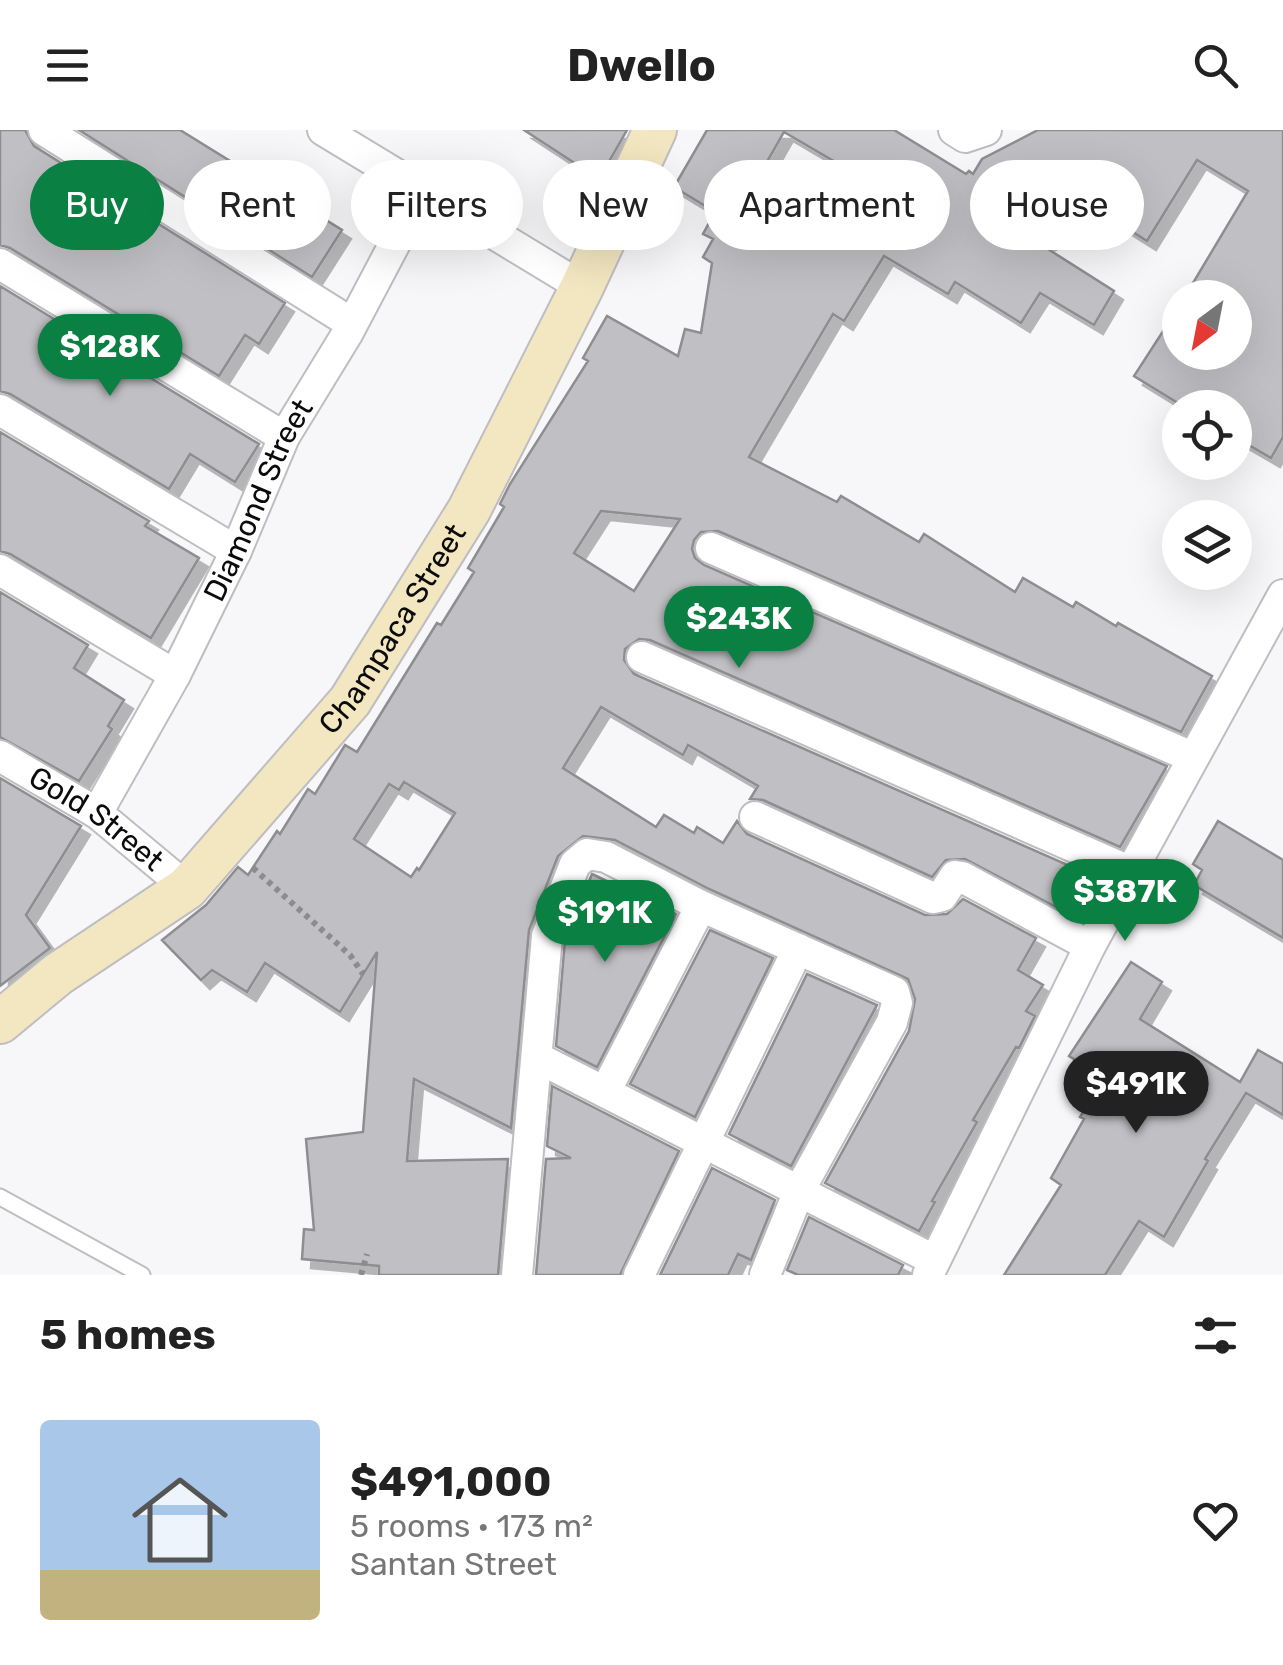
<!DOCTYPE html>
<meta charset="utf-8">
<style>
:root{--surface:#fff;--page:#f6f6f6;--text:#222;--muted:#767676;--line:#e0e0e0;--accent:#0b8043}
body{margin:0;font-family:Rubik,sans-serif;background:var(--page);color:var(--text);height:100vh;display:flex;flex-direction:column;font-size:38px;white-space:nowrap}
*{box-sizing:border-box;margin:0}
p{font-size:32px;color:var(--muted)}
.icon{flex:none;width:55px;height:55px;fill:none;stroke:currentColor;stroke-width:2;stroke-linecap:round;stroke-linejoin:round}
.map{position:relative;height:1145px;overflow:hidden}
.sheet{display:flex;flex-direction:column;background:var(--surface);flex:1}
.sheet>*{flex:none}
.top-card{position:absolute;left:30px;top:30px;width:1225px;height:90px;display:flex;gap:20px}
.needle{width:65px;rotate:212deg}
.tools{position:absolute;left:1162px;top:150px;display:grid;gap:20px}
.tools a{display:grid;place-items:center;width:90px;height:90px;border-radius:50%;background:var(--surface);box-shadow:0 10px 40px #0002;font-size:50px}
.price{position:absolute;translate:-50% -85px;padding:0 22px;border-radius:35px;background:var(--accent);color:#fff;font-size:32px;line-height:65px;filter:drop-shadow(0 2px 5px #0008)}
.price::after{content:'';position:absolute;left:50%;top:60px;width:30px;height:22px;margin-left:-15px;background:inherit;clip-path:polygon(0 0,100% 0,50% 100%)}
.price.active{background:#222;color:#fff}
ul{padding:0;list-style:none}
li{display:flex;align-items:center;gap:30px;height:250px;padding:0 40px}
li+li{border-top:2px solid var(--line)}
li span{display:grid;place-items:center;flex:none;width:280px;height:200px;border-radius:10px;color:#555}
li>.icon{margin-inline-start:auto}
span .icon{width:120px;height:120px;fill:#fffc;stroke-width:1}
li b{font-size:42px}
h2{display:flex;justify-content:space-between;align-items:center;height:120px;padding:0 40px;font-size:42px}
.tag{padding:0 35px;border-radius:45px;background:var(--surface);box-shadow:0 10px 40px #0002;font-size:35px;line-height:90px}
.tag.active{background:var(--accent);color:#fff}
header{display:flex;justify-content:space-between;align-items:center;height:130px;padding:0 40px;background:var(--surface);font-size:45px;font-weight:700}
.map>svg:first-child{display:block}
.building{fill:#c0c0c4;stroke:#8e8e91;stroke-width:2.5;fill-rule:evenodd;filter:url(#shadow)}
.lines{fill:none;stroke-linecap:round;stroke-linejoin:round}
.lane-casing{stroke:#bebec2;stroke-width:19}
.street-casing{stroke:#bebec2;stroke-width:34}
.secondary-casing{stroke:#bebec2;stroke-width:46}
.path{stroke:#8c8c8e;stroke-width:6;stroke-dasharray:5 5;stroke-linecap:butt}
.lane{stroke:#fff;stroke-width:15}
.street{stroke:#fff;stroke-width:30}
.secondary{stroke:#f2e7c0;stroke-width:42}
.labels{text-anchor:middle;stroke-width:8;stroke-linejoin:round;paint-order:stroke}
.street-label{font-size:30px;fill:#0b0b0c;stroke:#f7f7fa}
</style>
<header><svg class="icon" aria-label="menu" viewBox="0 0 24 24"><path d="M4 6h16M4 12h16M4 18h16"/></svg>Dwello<svg class="icon" aria-label="search" viewBox="0 0 24 24"><circle cx="10" cy="10" r="6"/><path d="M15 15l6 6"/></svg></header>
<div class="map">
<svg width="1283" height="1145" viewBox="0 0 1283 1145">
<defs>
<filter id="shadow"><feDropShadow dx="9" dy="9" stdDeviation="0" flood-color="#0004"/></filter>
</defs>
<rect width="100%" height="100%" fill="#f7f7fa"/>
<!-- building -->
<path class="building" d="M0,0H25L34,16L285,173L259,214L245,205L219,246L10,118L0,115Z
M79,0H180L342,100L312,147Z
M524,0H627L599,49Z
M707,0H894L966,44L969,41L973,44L982,29L1038,0H1283V307L1271,328L1235,307V278H1186L1134,246L1180,175V222H1235V168H1184L1248,61L1197,30L1147,111L1104,84L1040,114L1114,161L1094,195L1040,163L1021,193L955,152L948,164L884,126L844,191L833,184L749,327L837,372L841,366L919,412L924,404L1015,462L1023,448L1073,477L1076,472L1116,496L1118,493L1212,546L1181,602L718,401L701,402L694,410L692,419L695,428L704,435L1167,636L1120,717L650,510L639,509L625,519L624,530L634,544L1104,751L1087,782L1079,778L1075,787L965,729L946,730L932,747L763,670L750,669L758,656L688,615L683,625L601,577L563,638L656,697L664,685L694,703L697,697L723,713L737,691L747,704L925,785L947,784L963,769L1036,808L1018,840L1043,855L1026,881L1035,886L1019,918L1016,917L973,990L977,992L932,1071L935,1072L919,1101L825,1053L909,901L915,869L908,849L709,759L615,710L583,706L558,726L529,800L511,998L414,949L407,1031L508,1029L498,1145H379V1136L302,1129L304,1099L314,1100L306,1009L363,1002L377,822L340,882L265,833L247,862L212,840L201,850L162,810L206,775L238,737L248,745L277,701L280,704L308,659L315,664L345,615L357,622L437,493L441,495L474,442L468,438L504,377L500,374L510,354L588,231L583,228L607,186L678,226L685,199L701,203L712,133L703,127L713,109L703,104L715,82L674,57ZM784,2L842,36L832,51L846,60L813,113L744,72ZM601,381L680,389L634,461L574,423ZM404,652L455,683L419,740L417,738L411,747L354,709L389,654L399,660Z
M0,156L259,314L235,352L190,324L169,359L10,264L0,261Z
M0,302L149,391L145,396L199,428L151,508L10,424L0,421Z
M0,462L88,515L74,538L124,570L108,596L112,599L79,651L0,607Z
M0,648L81,696L26,785L50,818L0,856Z
M1218,691L1283,730V808L1194,755L1202,740L1193,734Z
M592,744L676,784L597,937L556,916L565,810Z
M710,800L773,828L695,987L630,954Z
M1131,832L1162,852L1140,889L1240,952L1258,920L1283,934V985L1246,963L1205,1029L1208,1031L1164,1107L1139,1091L1105,1145H1004L1061,1055L1051,1048L1084,989L1080,987L1104,947L1069,926Z
M807,844L877,875L791,1036L729,1004Z
M552,956L679,1021L620,1145H536L546,1029L571,1028L547,1016Z
M712,1038L775,1070L751,1130L738,1124L728,1145H660Z
M809,1087L903,1135L898,1145H798L787,1140Z"/>
<g class="lines">
<!-- lane casing -->
<g class="lane-casing">
<path id="lane" d="M0,1067L142,1145"/>
</g>
<!-- street casing -->
<g class="street-casing">
<g id="street">
<path d="M44,0L351,193"/>
<path d="M323,0L582,157"/>
<path d="M954,0L965,7L986,0"/>
<path d="M0,134L284,307"/>
<path d="M0,280L236,421"/>
<path d="M711,418L1192,627"/>
<path d="M0,440L175,545"/>
<path d="M642,527L1129,741"/>
<path id="s1" d="M0,626L97,683L187,758"/>
<path id="s2" d="M97,683L175,545L236,421L284,307L347,204L423,60"/>
<path d="M755,687L933,768L942,766L955,746L962,747L1090,816"/>
<path d="M538,928L934,1130"/>
<path d="M605,962L701,776"/>
<path d="M517,1145L547,806L575,734L587,724L606,727L701,776L894,862L897,873L892,892L799,1061L765,1145"/>
<path d="M639,1145L798,819"/>
<path d="M928,1145L1090,816L1283,465"/>
</g>
</g>
<!-- secondary casing -->
<g class="secondary-casing">
<g id="secondary">
<path id="s3" d="M0,892L58,844L187,758L350,571L469,380L582,157L655,0"/>
</g>
</g>
<!-- path -->
<path class="path" d="M253,738L350,825L363,844
M361,1145L367,1124"/>
<!-- lane -->
<use href="#lane" class="lane"/>
<!-- street -->
<use href="#street" class="street"/>
<!-- secondary -->
<use href="#secondary" class="secondary"/>
</g>
<g class="labels">
<!-- street labels -->
<g class="street-label">
<text dy="10" stroke="none"><textPath href="#s2" startOffset="352">Diamond Street</textPath></text>
<text dy="10" stroke="none"><textPath href="#s3" startOffset="562">Champaca Street</textPath></text>
<text dy="10" stroke="none"><textPath href="#s1" startOffset="115">Gold Street</textPath></text>
</g>
</g>
</svg>
<div class="tools">
<a><svg class="needle" viewBox="-14 -14 28 28"><path d="M0-13l5 13h-10z" fill="#e53935"/><path d="M0 13l5-13h-10z" fill="#767676"/></svg></a>
<a><svg class="icon" aria-label="locate" viewBox="0 0 24 24"><circle cx="12" cy="12" r="6"/><path d="M12 2v4M12 18v4M2 12h4M18 12h4"/></svg></a>
<a><svg class="icon" aria-label="layers" viewBox="0 0 24 24"><path d="M12 4l9 5-9 5-9-5zM3 14l9 5 9-5"/></svg></a>
</div>
<b class="price" style="left:110px;top:269px">$128K</b>
<b class="price" style="left:739px;top:541px">$243K</b>
<b class="price" style="left:1125px;top:814px">$387K</b>
<b class="price" style="left:605px;top:835px">$191K</b>
<b class="price active" style="left:1136px;top:1006px">$491K</b>
<div class="top-card">
<a class="tag active">Buy</a>
<a class="tag">Rent</a>
<a class="tag">Filters</a>
<a class="tag">New</a>
<a class="tag">Apartment</a>
<a class="tag">House</a>
</div>
</div>
<section class="sheet">
<h2>5 homes<svg class="icon" aria-label="filters" viewBox="0 0 24 24"><path d="M4 7h16M4 17h16"/><circle cx="9" cy="7" r="2"/><circle cx="15" cy="17" r="2"/></svg></h2>
<ul>
<li><span style="background:linear-gradient(#a9c7e8 75%,#c2b280 0)"><svg class="icon" aria-label="home" viewBox="0 0 24 24"><path d="M3 11l9-7 9 7M6 9v11h12V9"/></svg></span><div><b>$491,000</b><p>5 rooms · 173 m²</p><p>Santan Street</p></div><svg class="icon" aria-label="heart" viewBox="0 0 24 24"><path d="M12 20l-8-8c-3-5 5-10 8-4 3-6 11-1 8 4z"/></svg></li>
</ul>
</section>
